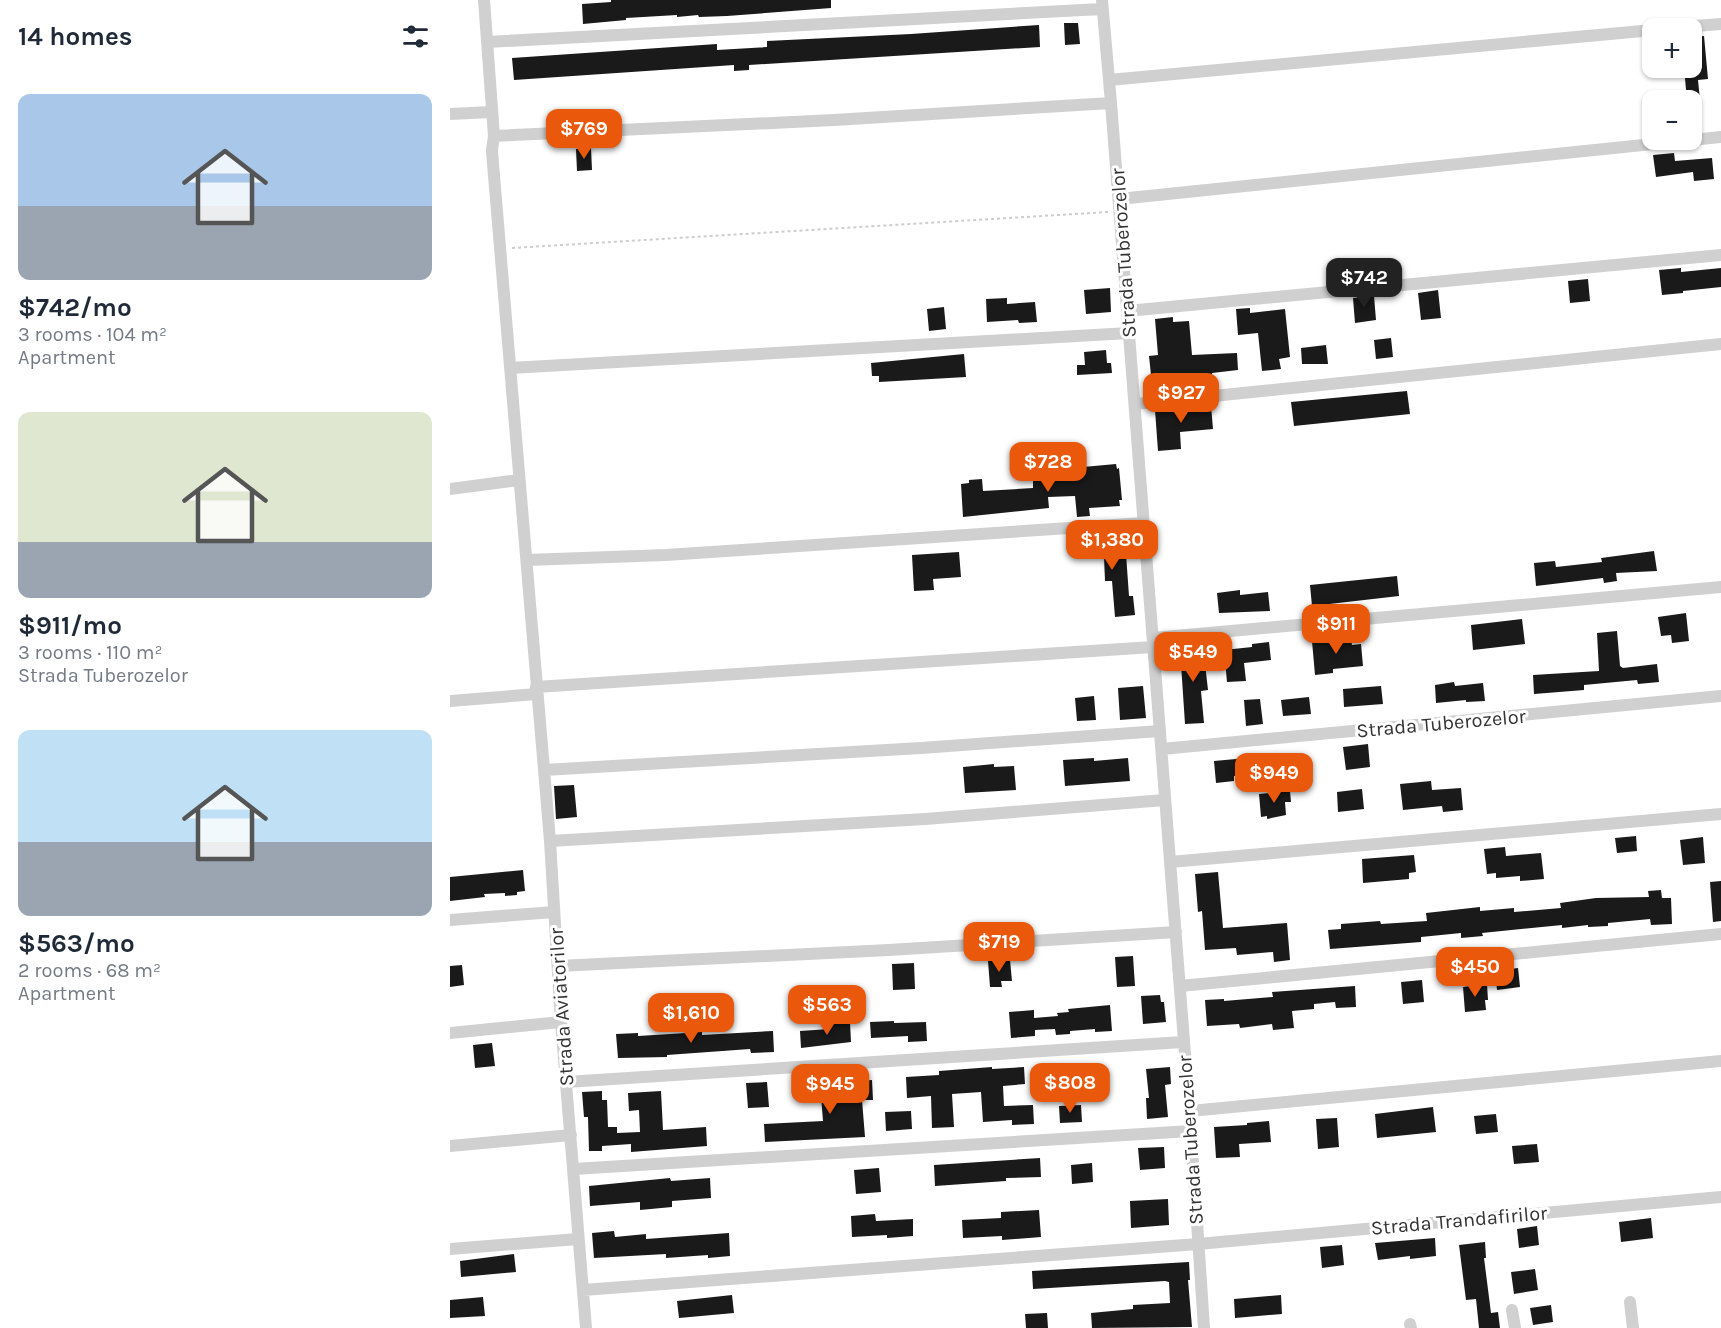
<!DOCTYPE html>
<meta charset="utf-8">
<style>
:root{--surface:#fff;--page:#f6f6f7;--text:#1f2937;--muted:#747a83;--accent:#ea580c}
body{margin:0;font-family:Karla,sans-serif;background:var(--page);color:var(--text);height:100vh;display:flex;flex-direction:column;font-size:22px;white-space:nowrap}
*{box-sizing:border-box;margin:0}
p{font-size:20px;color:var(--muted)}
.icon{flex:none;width:33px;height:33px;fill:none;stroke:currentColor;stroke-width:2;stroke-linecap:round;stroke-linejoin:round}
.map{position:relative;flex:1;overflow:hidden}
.panel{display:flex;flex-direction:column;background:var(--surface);width:450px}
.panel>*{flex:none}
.buttons{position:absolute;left:1192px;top:18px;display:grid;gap:12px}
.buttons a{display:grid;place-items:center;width:60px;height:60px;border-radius:12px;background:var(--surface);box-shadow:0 2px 4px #0004;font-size:30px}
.price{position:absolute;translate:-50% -51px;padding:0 14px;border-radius:12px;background:var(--accent);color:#fff;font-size:20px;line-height:39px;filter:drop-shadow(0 2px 3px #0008)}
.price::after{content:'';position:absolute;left:50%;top:36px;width:18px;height:14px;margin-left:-9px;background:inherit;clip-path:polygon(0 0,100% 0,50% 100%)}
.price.active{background:#222;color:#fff}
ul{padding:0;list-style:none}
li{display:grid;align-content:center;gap:12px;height:318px;padding:0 18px}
li span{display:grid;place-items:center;height:186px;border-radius:12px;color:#555}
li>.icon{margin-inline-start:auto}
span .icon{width:108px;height:108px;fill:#fffc;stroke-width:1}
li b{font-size:26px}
h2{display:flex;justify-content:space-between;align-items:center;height:72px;padding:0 18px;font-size:26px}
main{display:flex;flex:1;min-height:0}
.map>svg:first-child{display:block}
.building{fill:#1a1a1a}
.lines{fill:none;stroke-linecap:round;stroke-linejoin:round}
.path{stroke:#cdcdcd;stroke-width:2;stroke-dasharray:3 3;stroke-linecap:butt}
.minor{stroke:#d0d0d0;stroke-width:12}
.labels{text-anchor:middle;stroke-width:6;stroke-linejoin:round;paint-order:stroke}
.street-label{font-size:20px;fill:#333;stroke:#fff}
</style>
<main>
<section class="panel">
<h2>14 homes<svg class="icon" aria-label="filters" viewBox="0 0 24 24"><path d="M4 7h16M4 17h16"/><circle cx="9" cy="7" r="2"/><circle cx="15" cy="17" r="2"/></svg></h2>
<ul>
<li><span style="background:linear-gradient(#a9c7e8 60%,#9aa5b1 0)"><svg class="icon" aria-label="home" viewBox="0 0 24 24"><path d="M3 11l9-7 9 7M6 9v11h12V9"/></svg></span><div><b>$742/mo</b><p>3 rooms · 104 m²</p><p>Apartment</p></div></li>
<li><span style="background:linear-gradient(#dfe7d0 70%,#9aa5b1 0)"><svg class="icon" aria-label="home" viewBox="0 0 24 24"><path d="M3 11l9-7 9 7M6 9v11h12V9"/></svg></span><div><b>$911/mo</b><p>3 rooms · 110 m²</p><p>Strada Tuberozelor</p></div></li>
<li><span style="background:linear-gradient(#bfe0f5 60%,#9aa5b1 0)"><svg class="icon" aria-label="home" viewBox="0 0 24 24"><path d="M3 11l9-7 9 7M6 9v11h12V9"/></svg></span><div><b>$563/mo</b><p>2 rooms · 68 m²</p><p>Apartment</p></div></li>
</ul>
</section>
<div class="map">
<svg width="1271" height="1328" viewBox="0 0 1271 1328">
<rect width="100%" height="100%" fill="#fff"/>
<!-- building -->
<path class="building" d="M161,0H381V8L277,16L249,17L248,15L227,17V15L176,18V20L133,24L132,4L161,2Z
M614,23H628L630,44L615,45Z
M589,25L590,47L299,65V70L284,71V65L64,80L62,58L267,44V50L317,47V41L461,34Z
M1254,36L1258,79L1248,80L1250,100H1237L1234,68H1242V37Z
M141,148L142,170L127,171L126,149Z
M1224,153L1225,161L1262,158L1264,179L1244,181L1243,172L1206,177L1203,155Z
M1231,268V272L1271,268V287L1233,291V293L1212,295L1209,270Z
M1138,279L1140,301L1120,303L1118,281Z
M660,288L661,312L636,314L634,290Z
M988,290L991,318L971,320L968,293Z
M924,296L926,320L905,323L903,298Z
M557,298V304L585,302L587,322L569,323L568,320L537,322L536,299Z
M494,307L496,329L479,331L477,309Z
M800,308V313L835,309L840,357L829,359L831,369L812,371L808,333L788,335L786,309Z
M723,317V322L739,321L742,355L787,353L788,370L762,373V376L747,377L746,373L717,377V374L701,375L699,356L708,355L705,319Z
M941,338L943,357L926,359L924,340Z
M876,345L878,364H852L851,348Z
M656,350L657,363H661L662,373L627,375V365H635L634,352Z
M514,354L516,377L429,382V376H422L421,363Z
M957,391L960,414L844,426L841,402Z
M761,405L763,429L730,432L731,449L708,451L705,410Z
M666,464L667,469L669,468L672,500H669L670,506L639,508L640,516L627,517L625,496L598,497L599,508L513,517L511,484L519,483V480L532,479L533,491L583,488V479L612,477L611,469Z
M675,540L679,596H683L685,615L665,617L662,581H655L654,557L627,559L626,542Z
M1204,551L1207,571L1166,573L1167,581L1154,583L1153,578L1086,586L1084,563L1105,561L1106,567L1152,562L1151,558Z
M509,552L511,577L483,579L484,590L464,591L462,555Z
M947,576L949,596L862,606L860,585Z
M790,590V595L818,592L820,611L769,613L767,593Z
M1236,613L1239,641L1222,643L1221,635L1211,636L1208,617Z
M1072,619L1075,644L1023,650L1021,625Z
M1167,631L1170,666L1173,668L1207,664L1209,682L1188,684L1187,680L1134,685V690L1084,694L1083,675L1149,671L1147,633Z
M901,638L902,645L911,644L913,666L883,669V673L865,675L862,641Z
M819,642L821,660L794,663L796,681L777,682L774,650L802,647V644Z
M753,646L758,690L751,691L754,723L735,724L730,649Z
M1004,682L1005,686L1033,683L1035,701L1016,702V700L986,703L985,685Z
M693,686L696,718L670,720L668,688Z
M931,686L933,704L894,707L893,689Z
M644,696L646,720L627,721L625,698Z
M859,697L861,714L833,716L831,700Z
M810,699L813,724L796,726L794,700Z
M918,744L920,767L896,770L893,747Z
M813,753L815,772L784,776V781L766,783L764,761L797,758L796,755Z
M644,758V761L678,758L680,781L615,786L613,760Z
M544,764V767L564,766L566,790L515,793L513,767Z
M981,781L982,790L1011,788L1013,810L993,812L992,806L953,810L950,784Z
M124,785L127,817L106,819L104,786Z
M912,789L914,809L888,812L887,792Z
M840,791L841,802H835L836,815L817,819V816L811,817L809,794Z
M1186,836L1187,851L1167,853L1165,838Z
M1253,837L1255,863L1233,865L1230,840Z
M1055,847L1056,856L1091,853L1094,879L1070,881V876L1046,878V873L1037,874L1034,849Z
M964,855L966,872L959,873V879L913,883L912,859Z
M73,870L75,891L67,892V895L55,896V893L34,894L35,897L0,901V877Z
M768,872L773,928L837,923L840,960L824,962L823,952L787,955L786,948L755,950L752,911L748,912L745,874Z
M1271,881V921L1263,922L1260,882Z
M1211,890L1212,898H1221L1222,924L1201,925L1200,919L1158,923V926L1138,927V925L1112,928V925L1032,933L1033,936L1011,938V933L971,937V942L880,949L878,930L891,929V924L930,921L931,924L977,921L976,913L1030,907V911L1064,908V912L1111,908L1110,903L1146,898L1199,897L1198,891Z
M683,956L685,986L667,987L665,957Z
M560,960L562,981H551L552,987H540L538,961Z
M464,963L465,989L443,990L442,964Z
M12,965L14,985L0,987V966Z
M1068,968L1070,987L1047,990L1045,971Z
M972,980L974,1002L953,1004L951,982Z
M1037,984L1038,1000H1035L1036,1010L1015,1012L1013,987Z
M905,986L906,1007L886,1008L885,1002L864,1004V1009L842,1011L844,1028L823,1030L822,1024L790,1028L789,1024L757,1026L755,1000L774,999V1001L823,997L822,992Z
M710,995L711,1002H714L716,1022L693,1024L691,996Z
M660,1005L662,1031L645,1032V1029L620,1031V1034L606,1035L605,1029L585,1030V1036L561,1038L559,1012L584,1010V1018L608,1016L607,1013L619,1012L618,1009Z
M444,1021V1023L476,1022L477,1041L458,1042V1036L421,1038L420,1022Z
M400,1022L401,1042L351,1048L350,1031L379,1029V1024Z
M323,1031L324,1052L301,1053L300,1049L217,1055V1057L168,1058L166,1034L188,1033V1036L252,1032V1035Z
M42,1043L45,1066L25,1068L23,1045Z
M542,1067V1069L574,1067L575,1084L553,1086L554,1106L583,1105L584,1124L562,1125V1120L533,1122L531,1092L502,1094L504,1127L482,1128L481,1096L457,1098L456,1077L489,1075V1071Z
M720,1067L721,1084L715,1085L718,1117L697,1119L696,1098H699L696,1069Z
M422,1080L423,1100H412L415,1137L315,1142L314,1124L373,1121L370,1083Z
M317,1082L319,1107L298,1108L296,1083Z
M152,1091V1100H157L158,1127H167V1133L190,1132L189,1110L179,1111L178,1093L211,1091L213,1130L256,1127L257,1146L181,1152V1144L152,1146V1151H139L138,1117H134L132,1092Z
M631,1105L632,1122L610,1123L609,1106Z
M983,1107L986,1132L927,1138L925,1114Z
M461,1111L462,1129L436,1131L435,1112Z
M1046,1114L1048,1132L1026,1134L1024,1116Z
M887,1118L889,1147L868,1149L866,1119Z
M819,1121L821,1142L789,1144L790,1157L766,1158L764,1127L797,1125V1123Z
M1087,1144L1089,1162L1064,1164L1062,1146Z
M714,1147L715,1168L690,1170L688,1148Z
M590,1158L591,1177L556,1178V1181L485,1186L484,1165Z
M642,1163L643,1182L622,1184L621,1165Z
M429,1168L431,1192L406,1194L404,1170Z
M220,1178L221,1181L260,1178L261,1198L222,1201V1207L190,1210V1202L140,1206L139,1186Z
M718,1199L719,1225L681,1228L680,1201Z
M589,1210L591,1237L552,1240V1236L513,1238L512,1220L551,1218V1212Z
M425,1214L426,1221L463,1219V1236L437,1238V1235L402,1237L401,1216Z
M1201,1218L1203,1238L1171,1242L1169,1222Z
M1087,1226L1089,1245L1069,1248L1067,1229Z
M164,1231L165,1237L196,1234V1239L279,1233L280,1256L258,1258V1255L216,1258V1254L144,1258L142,1233Z
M985,1238L986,1256L960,1259V1256L928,1260L925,1243Z
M1035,1242L1036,1258H1034L1041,1313L1048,1312L1050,1328H1029L1026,1299L1016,1300L1009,1245Z
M892,1245L894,1265L872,1268L870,1247Z
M64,1254L66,1272L11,1277L10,1261Z
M739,1262L740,1280H738L742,1327L642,1328L641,1313L683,1309V1305L720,1303L719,1282L715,1281L583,1289L582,1271Z
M1085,1269L1088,1290L1064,1294L1061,1272Z
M282,1295L284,1313L229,1318L227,1301Z
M831,1295L832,1314L785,1318L784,1299Z
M33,1297L35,1316L0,1318V1300Z
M1101,1305L1103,1322L1083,1325L1080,1308Z
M597,1313L598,1328H576L575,1314Z"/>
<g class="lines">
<!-- path -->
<path class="path" d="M62,248L658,212"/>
<!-- minor -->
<path class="minor" d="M34,0L44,136L42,150L43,164L100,841L111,1022L136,1328
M652,0L661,103L741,1131L754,1328
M1219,28L1271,24
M37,42L652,9
M659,80L1203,30
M0,114L41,112
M44,136L384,120L661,103
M669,199L1271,137
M677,311L1271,255
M60,368L679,333
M685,404L1271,344
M0,489L69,480
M77,560L216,555L694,523
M703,638L1271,587
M86,687L703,647
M0,701L87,694
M712,749L1271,696
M94,770L471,748L710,731
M100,841L475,819L715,800
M720,862L1271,814
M0,920L104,912
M108,966L439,950L726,932
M730,986L1271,934
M0,1033L111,1022
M116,1082L733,1042
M740,1111L1271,1061
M0,1146L121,1135
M124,1169L741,1131
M0,1249L128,1239
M133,1290L748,1244L1271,1197
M1180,1302L1183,1328
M1062,1310L1065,1328
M960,1324L961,1328"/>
</g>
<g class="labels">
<!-- street labels -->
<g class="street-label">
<text transform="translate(673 253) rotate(-94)" y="7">Strada Tuberozelor</text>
<text transform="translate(991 723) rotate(-5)" y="7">Strada Tuberozelor</text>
<text transform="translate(111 1007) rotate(-94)" y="7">Strada Aviatorilor</text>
<text transform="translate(740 1140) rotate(-94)" y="7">Strada Tuberozelor</text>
<text transform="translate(1009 1220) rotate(-5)" y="7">Strada Trandafirilor</text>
</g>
</g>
</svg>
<div class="buttons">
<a>+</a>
<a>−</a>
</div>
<b class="price" style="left:134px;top:160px">$769</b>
<b class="price active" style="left:914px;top:309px">$742</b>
<b class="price" style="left:731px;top:424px">$927</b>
<b class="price" style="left:598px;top:493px">$728</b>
<b class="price" style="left:662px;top:571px">$1,380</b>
<b class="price" style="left:886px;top:655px">$911</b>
<b class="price" style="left:743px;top:683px">$549</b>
<b class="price" style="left:824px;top:804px">$949</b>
<b class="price" style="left:549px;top:973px">$719</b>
<b class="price" style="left:1025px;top:998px">$450</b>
<b class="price" style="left:377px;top:1036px">$563</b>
<b class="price" style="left:241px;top:1044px">$1,610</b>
<b class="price" style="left:620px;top:1114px">$808</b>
<b class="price" style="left:380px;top:1115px">$945</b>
</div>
</main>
